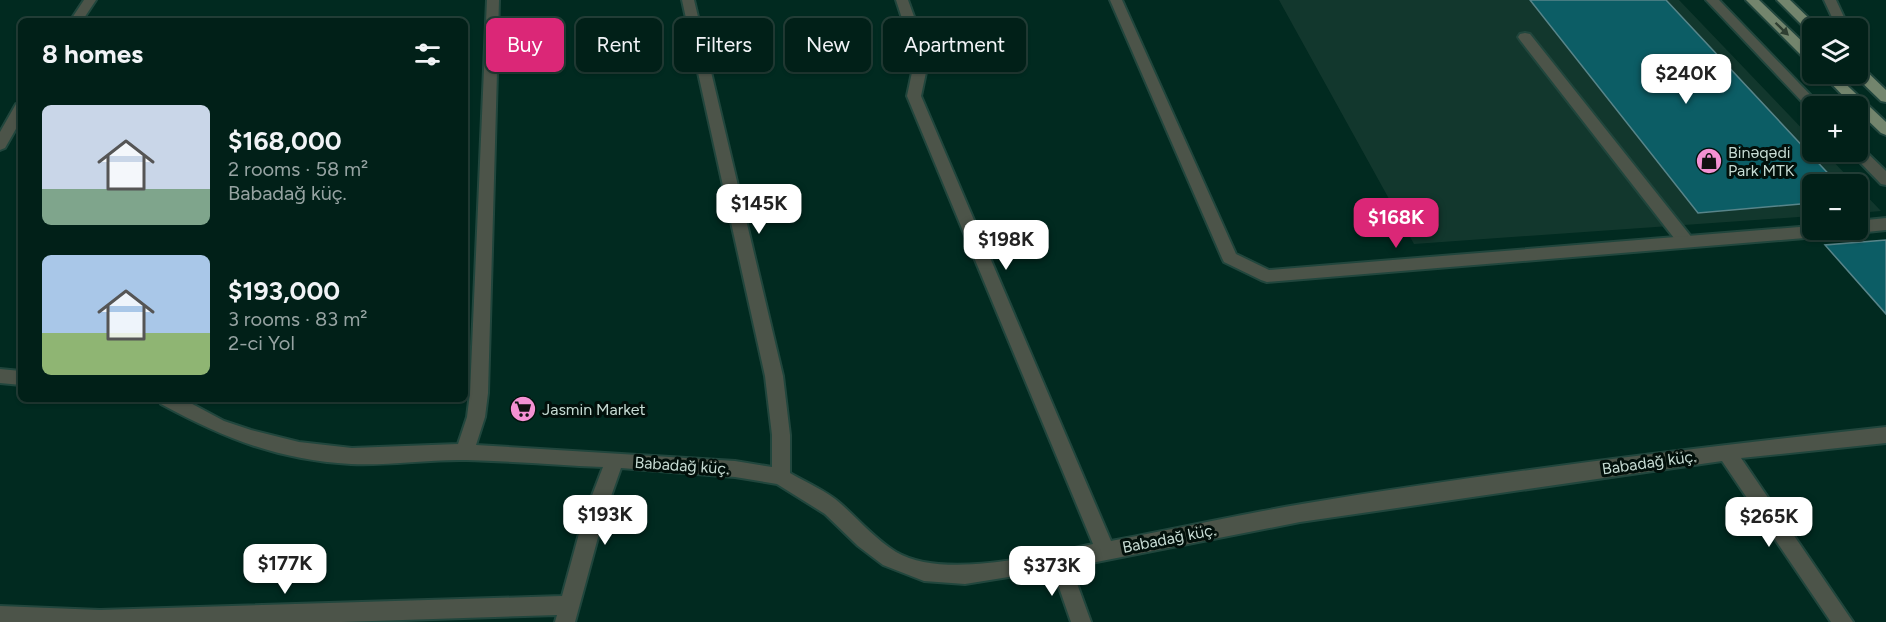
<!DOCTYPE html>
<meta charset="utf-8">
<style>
:root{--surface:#012018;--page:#0f2d25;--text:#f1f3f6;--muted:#96a3a2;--line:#233e37;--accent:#db2777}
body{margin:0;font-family:Figtree,sans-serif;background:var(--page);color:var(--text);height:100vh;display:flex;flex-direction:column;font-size:22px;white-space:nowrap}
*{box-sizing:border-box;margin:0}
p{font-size:20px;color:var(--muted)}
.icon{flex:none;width:33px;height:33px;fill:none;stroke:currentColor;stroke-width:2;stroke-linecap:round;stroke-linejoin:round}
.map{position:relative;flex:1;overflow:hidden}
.sheet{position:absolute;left:18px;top:18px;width:450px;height:384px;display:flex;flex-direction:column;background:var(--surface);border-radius:9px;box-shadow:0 2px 4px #0004,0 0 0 2px var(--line)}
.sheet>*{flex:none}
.guide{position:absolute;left:486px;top:18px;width:570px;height:54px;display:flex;gap:12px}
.buttons{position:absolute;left:1802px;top:18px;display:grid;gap:12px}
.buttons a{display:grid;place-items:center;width:66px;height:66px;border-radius:9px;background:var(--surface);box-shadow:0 2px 4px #0004,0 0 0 2px var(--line);font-size:30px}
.price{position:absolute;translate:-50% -51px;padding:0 14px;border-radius:12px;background:#fff;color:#222;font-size:20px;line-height:39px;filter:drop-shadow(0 2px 3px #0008)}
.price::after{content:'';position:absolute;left:50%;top:36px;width:18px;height:14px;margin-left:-9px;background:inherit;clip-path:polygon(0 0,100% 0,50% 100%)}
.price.current{background:var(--accent);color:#fff}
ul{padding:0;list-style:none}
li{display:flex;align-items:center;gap:18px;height:150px;padding:0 24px}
li span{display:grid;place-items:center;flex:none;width:168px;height:120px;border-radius:9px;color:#555}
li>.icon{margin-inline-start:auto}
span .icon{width:72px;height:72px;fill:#fffc;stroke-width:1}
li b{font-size:26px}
h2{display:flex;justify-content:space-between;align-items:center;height:72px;padding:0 24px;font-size:26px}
.chip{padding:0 21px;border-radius:9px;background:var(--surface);box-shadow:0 2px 4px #0004,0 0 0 2px var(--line);font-size:21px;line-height:54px}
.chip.current{background:var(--accent);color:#fff}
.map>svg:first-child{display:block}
.built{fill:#12372d}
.building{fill:#0c5d65;stroke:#58858a;stroke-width:1.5}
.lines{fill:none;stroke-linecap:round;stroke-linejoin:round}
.service-casing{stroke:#21463d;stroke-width:4}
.minor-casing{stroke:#21463d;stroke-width:4}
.primary-casing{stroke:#21463d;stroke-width:4}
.service{fill:#4c5449;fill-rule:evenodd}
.minor{fill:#4c5449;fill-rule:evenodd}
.primary{fill:#73856d;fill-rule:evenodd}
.oneway{fill:#2f3f32}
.labels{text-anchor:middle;stroke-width:6;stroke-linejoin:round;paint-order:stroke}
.poi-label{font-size:16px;fill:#c6dbd3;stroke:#02100b;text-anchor:start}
.street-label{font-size:16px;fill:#c6dbd3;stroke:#02100b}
</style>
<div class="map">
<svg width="1886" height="622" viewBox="0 0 1886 622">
<rect width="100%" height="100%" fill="#012a20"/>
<!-- built -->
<path class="built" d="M1279,0H1679L1812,139V152H1824L1855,184H1812V216L1414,244Z
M1857,186L1881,211L1857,213Z"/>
<!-- building -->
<path class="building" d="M1530,0H1666L1838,184H1812V203L1698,213Z
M1886,240V314L1825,245Z"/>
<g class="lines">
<!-- service casing -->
<g class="service-casing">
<path id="service" d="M1706,0H1719L1821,106H1812V110L1809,109Z
M1824,0H1836L1849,28H1837Z
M1525,33L1530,34L1693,239L1695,243L1693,247H1681L1520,40L1518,37L1520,34Z
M1857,146L1862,148L1886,171V185L1881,184L1852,154L1850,152H1857Z"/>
</g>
<!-- minor casing -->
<g class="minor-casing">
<path id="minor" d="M84,0H96L82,21H70Z
M487,0H499L488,393L485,417L476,445L735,461L772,467V435L765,376L682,0H694L783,376L790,435V473C807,483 827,491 841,504C859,520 875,539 896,552C944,580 1040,555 1093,544L907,96L915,58L896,0H908L929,58L921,96L1111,541C1175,529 1238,515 1302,504C1496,472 1691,448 1886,427V443L1741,458L1853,622H1831L1722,461L1300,522L1071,567L1091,622H1071L1053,570L965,584L924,581L883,565L858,546L825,514L777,484L735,477L621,468L603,519L575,622H555L557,615L342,622H0V606L100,610L562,596L583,519L603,467C557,465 511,461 466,460C428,459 389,466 351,464C278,460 224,438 161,404L158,399H183L224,421L251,430L299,442L352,448L458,444L467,417L470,393Z
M1110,0H1122L1236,254L1269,270L1812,226V230H1837L1834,234L1829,236L1267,282L1261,280L1224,262L1222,258Z
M21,102V120L5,148L0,150V132L16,104Z
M1886,218V230L1857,233L1851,230H1857V221Z
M0,369L21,371V385L0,383Z"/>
</g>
<!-- primary casing -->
<g class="primary-casing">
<path id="primary" d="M1746,0H1759L1812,51V62L1807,61Z
M1777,0H1790L1819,28L1808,31Z
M1857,66L1862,67L1886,90V102L1881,101L1853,74H1857Z
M1822,74H1835L1886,122V135L1881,133L1857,110V106H1853Z"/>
</g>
<!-- service -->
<use href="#service" class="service"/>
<!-- minor -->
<use href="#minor" class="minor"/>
<!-- primary -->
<use href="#primary" class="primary"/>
</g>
<!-- one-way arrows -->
<defs><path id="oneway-solid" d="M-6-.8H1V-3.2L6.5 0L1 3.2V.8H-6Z" transform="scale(1.5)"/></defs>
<use class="oneway" href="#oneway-solid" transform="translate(1782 29) rotate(44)"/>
<!-- icons -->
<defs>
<g id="shop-disc" transform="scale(1.35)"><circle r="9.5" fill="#f491d3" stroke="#02100b"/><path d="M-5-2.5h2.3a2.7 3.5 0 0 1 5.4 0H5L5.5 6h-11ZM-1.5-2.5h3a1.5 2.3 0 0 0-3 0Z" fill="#111"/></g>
<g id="supermarket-disc" transform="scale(1.35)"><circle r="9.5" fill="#f491d3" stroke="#02100b"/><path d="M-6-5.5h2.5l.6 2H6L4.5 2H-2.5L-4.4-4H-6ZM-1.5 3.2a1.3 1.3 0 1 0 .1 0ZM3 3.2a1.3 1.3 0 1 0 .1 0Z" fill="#111"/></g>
</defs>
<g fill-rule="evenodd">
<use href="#shop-disc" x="1709" y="161"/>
<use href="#supermarket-disc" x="523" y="409"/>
</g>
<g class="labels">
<!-- poi labels -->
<g class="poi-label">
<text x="1728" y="158">Binəqədi<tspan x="1728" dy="18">Park MTK</tspan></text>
<text x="542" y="415">Jasmin Market</text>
</g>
<!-- street labels -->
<g class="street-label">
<text transform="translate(1649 462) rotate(-8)" y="6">Babadağ küç.</text>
<text transform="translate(682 465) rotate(4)" y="6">Babadağ küç.</text>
<text transform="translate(1169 538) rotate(-11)" y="6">Babadağ küç.</text>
</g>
</g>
</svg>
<div class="buttons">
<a><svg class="icon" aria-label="layers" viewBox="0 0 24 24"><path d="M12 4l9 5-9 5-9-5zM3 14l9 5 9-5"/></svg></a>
<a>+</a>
<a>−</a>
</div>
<b class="price" style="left:1686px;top:105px">$240K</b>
<b class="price" style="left:759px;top:235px">$145K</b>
<b class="price current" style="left:1396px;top:249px">$168K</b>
<b class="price" style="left:1006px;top:271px">$198K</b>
<b class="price" style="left:605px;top:546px">$193K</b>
<b class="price" style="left:1769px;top:548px">$265K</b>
<b class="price" style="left:285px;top:595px">$177K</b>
<b class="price" style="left:1052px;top:597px">$373K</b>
<div class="guide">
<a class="chip current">Buy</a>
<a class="chip">Rent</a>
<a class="chip">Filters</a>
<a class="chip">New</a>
<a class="chip">Apartment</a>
</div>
<section class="sheet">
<h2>8 homes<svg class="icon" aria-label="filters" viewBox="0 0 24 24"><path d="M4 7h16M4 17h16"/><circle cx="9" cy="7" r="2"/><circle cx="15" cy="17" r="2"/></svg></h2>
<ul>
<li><span style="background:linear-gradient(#c9d6e8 70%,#7fa58c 0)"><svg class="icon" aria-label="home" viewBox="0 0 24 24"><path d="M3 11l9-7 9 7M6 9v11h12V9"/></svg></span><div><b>$168,000</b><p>2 rooms · 58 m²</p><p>Babadağ küç.</p></div></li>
<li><span style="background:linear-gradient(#a9c7e8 65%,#8fb573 0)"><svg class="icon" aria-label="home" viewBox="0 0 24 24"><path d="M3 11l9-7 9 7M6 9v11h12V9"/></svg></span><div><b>$193,000</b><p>3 rooms · 83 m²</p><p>2-ci Yol</p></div></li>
</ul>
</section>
</div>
